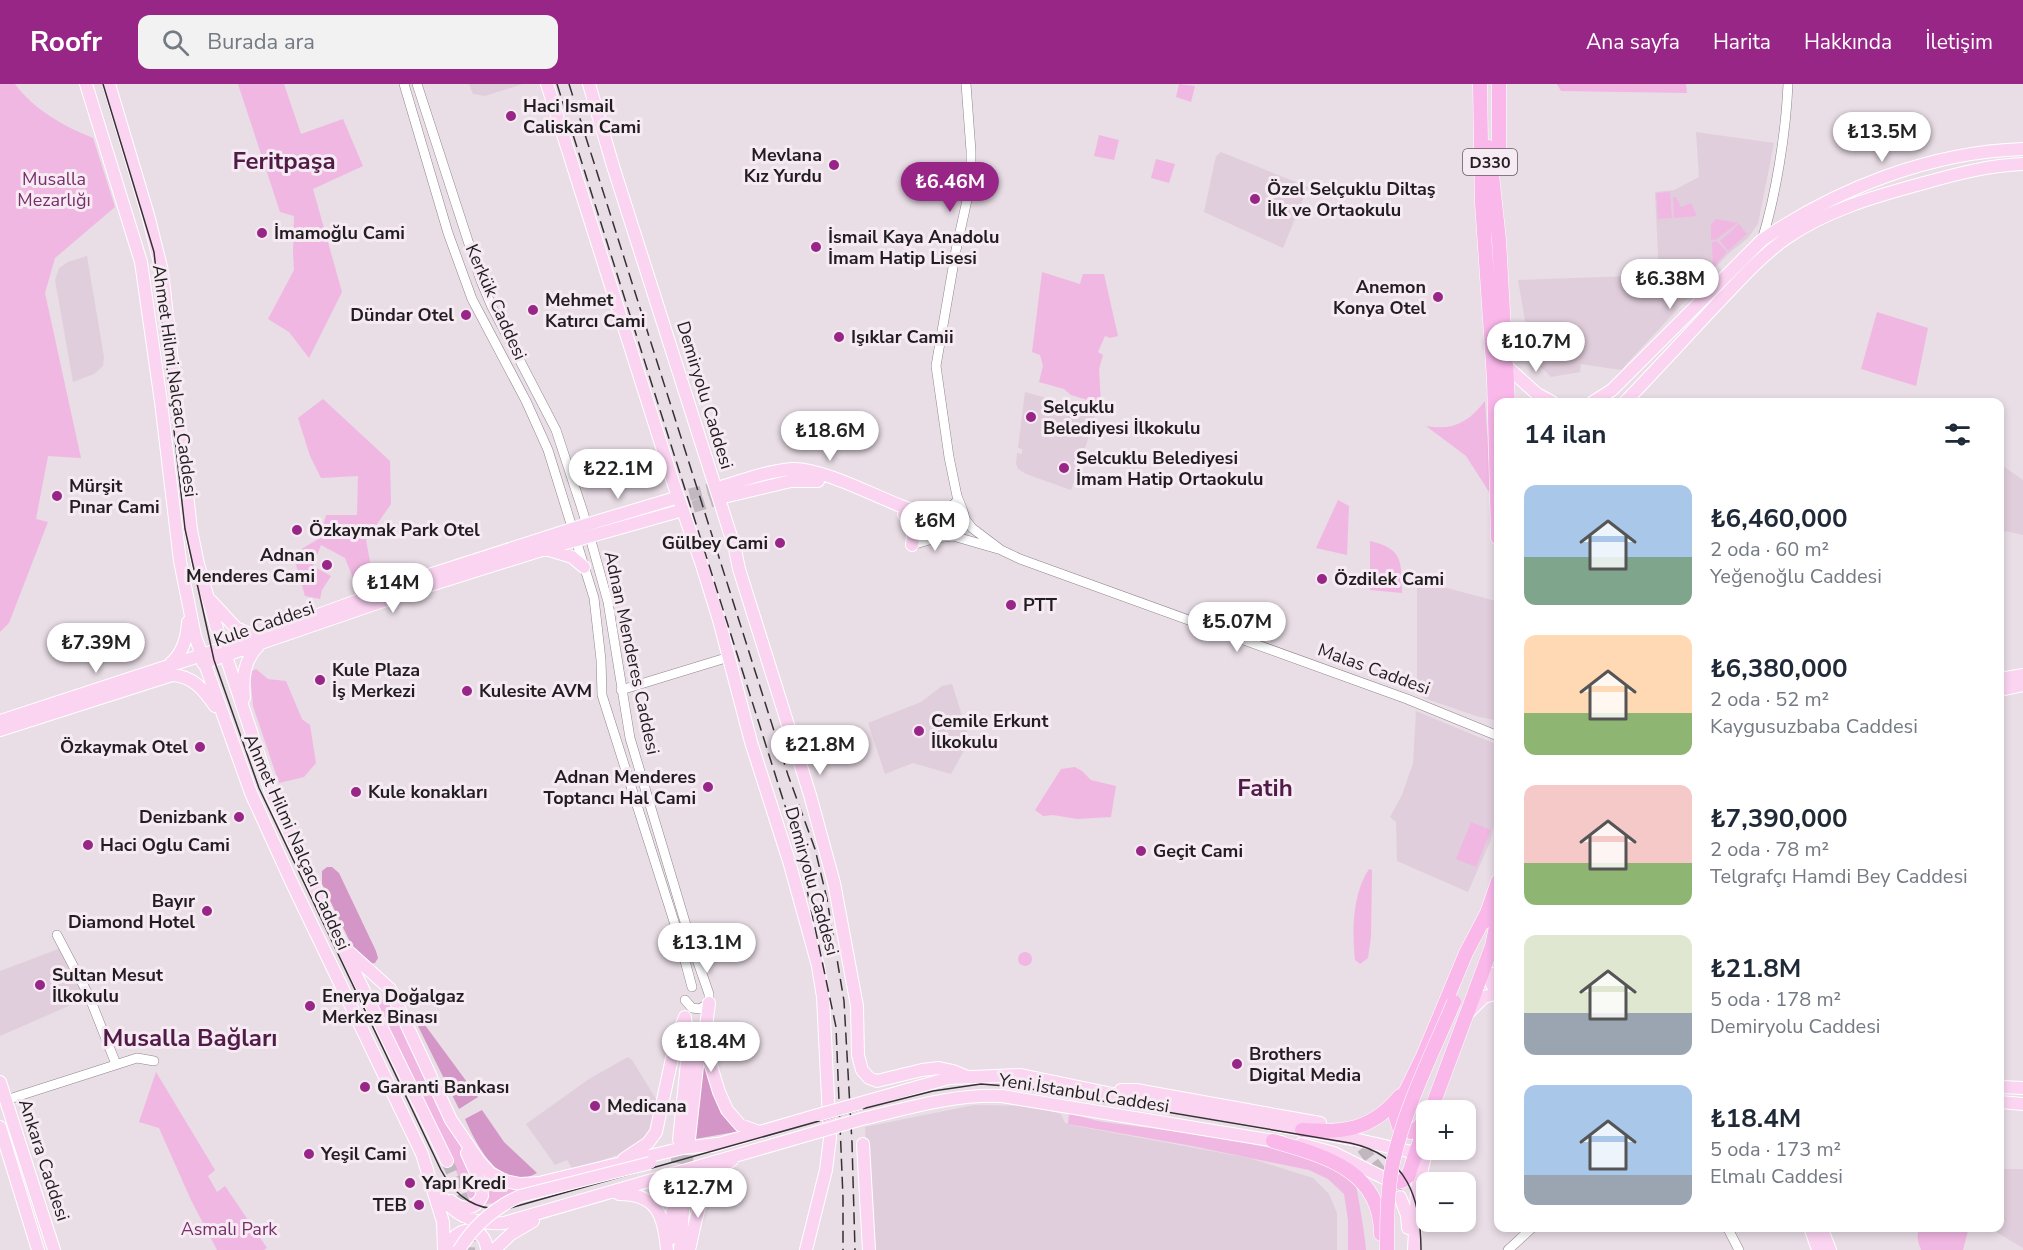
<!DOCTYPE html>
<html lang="tr">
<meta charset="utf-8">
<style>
:root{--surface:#fff;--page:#f2f2f3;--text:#1f2937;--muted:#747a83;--accent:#972686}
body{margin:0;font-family:"Nunito Sans",sans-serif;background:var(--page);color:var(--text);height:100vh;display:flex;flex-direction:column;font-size:22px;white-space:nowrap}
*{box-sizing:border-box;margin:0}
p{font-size:20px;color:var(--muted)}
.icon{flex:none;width:33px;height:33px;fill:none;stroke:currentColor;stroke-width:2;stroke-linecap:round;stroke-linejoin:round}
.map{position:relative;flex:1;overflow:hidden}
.drawer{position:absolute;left:1494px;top:314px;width:510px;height:834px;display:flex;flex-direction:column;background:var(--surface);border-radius:12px;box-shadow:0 3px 9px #0003}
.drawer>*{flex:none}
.controls{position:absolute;left:1416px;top:1016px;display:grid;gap:12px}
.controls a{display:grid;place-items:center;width:60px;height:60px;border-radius:12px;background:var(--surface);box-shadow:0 3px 9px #0003;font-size:30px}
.price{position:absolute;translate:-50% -51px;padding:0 14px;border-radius:21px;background:#fff;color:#222;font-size:20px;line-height:39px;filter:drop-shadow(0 2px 3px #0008)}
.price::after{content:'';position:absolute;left:50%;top:36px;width:18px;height:14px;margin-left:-9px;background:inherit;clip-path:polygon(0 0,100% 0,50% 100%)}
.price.on{background:var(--accent);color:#fff}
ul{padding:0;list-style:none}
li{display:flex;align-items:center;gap:18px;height:150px;padding:0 30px}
li span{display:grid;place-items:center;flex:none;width:168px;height:120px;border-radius:12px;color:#555}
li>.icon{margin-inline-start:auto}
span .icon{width:72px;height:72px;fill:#fffc;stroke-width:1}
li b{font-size:26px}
h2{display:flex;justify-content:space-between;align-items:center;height:72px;padding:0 30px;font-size:26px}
header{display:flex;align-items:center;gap:36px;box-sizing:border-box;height:84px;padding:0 30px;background:var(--accent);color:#fff}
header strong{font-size:28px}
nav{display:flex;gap:33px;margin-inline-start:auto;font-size:21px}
.search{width:420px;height:54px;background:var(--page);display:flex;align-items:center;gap:15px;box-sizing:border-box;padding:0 21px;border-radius:12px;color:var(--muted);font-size:22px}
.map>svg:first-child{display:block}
.built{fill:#e1cedc}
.green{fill:#f1b7e3}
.forest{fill:#d496c6}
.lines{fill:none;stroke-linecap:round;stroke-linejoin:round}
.major-tunnel{stroke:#c1b7be;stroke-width:12;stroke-dasharray:12 6;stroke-linecap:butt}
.minor-casing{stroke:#8f858d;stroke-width:10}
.major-casing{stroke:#fff;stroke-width:14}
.highway-casing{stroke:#fff;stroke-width:15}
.minor{stroke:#fff;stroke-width:9}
.major{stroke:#fbd4f2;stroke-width:12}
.highway{stroke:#f9b7ea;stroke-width:14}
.tram{stroke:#353134;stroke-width:1.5}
.rail{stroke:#353134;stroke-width:1.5;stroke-dasharray:12 6;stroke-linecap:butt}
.major-bridge-casing{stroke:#fff;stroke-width:14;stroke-linecap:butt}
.highway-bridge-casing{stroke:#fff;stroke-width:15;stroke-linecap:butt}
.major-bridge{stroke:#fbd4f2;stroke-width:12}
.highway-bridge{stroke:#f9b7ea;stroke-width:14}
.poi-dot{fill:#972686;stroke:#f6eaf3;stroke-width:2}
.labels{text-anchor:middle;stroke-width:6;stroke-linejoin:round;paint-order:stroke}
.shield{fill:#f6eaf3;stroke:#615a5f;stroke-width:1.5}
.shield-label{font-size:16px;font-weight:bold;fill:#211d20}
.poi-label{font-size:18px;font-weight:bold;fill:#211d20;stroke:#f6eaf3;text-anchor:start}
.park-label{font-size:18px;fill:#782f6b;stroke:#f6eaf3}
.street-label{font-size:18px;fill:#211d20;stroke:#f6eaf3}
.district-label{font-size:24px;font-weight:bold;fill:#511b48;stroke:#f6eaf3}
</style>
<header>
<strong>Roofr</strong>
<div class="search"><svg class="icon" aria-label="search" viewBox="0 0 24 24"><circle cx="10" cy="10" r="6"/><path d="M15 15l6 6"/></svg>Burada ara</div>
<nav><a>Ana sayfa</a><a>Harita</a><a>Hakkında</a><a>İletişim</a></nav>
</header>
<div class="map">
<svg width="2023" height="1166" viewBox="0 0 2023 1166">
<rect width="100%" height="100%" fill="#e9dde6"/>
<!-- built -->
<path class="built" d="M469,0H523L485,12L473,10Z
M1696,48L1774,59L1758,140L1748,154L1728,170L1714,185L1697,186L1698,203L1621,286L1581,280L1580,288L1551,293L1540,282L1530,265L1518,196L1659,191L1655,108L1674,106L1699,93Z
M1221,68L1308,103L1283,164L1204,128L1216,72Z
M87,172L104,273L103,282L94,290L73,298L55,196L59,184L68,178Z
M1025,308L1096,328L1093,338L1087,337L1086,345L1091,346L1071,406L1026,390L1018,385L1016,380L1017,369L1022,370V365L1018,364Z
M2000,380L2023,396V451L2000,446Z
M1417,496L1496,517L1498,560V637L1476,632L1424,614L1417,605Z
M952,600L970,656L951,690L913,679L885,690L868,639L921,618L942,602Z
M1416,627L1498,661V723L1490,758L1468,808L1397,777L1396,738L1390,733L1402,711L1413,679Z
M61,864L87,914L0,952V887Z
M628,973L632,976L656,1015L657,1028L653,1047L643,1058L626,1068L573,1086L567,1076L555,1081L526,1040L589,995Z
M974,1021L1032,1022L1061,1030L1065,1039L1076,1042L1249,1074L1313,1094L1329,1110L1337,1129V1166H872L865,1043Z
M2000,1085H2023V1164L1996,1148V1143H2000Z"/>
<!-- green -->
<path class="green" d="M0,0H15C33,25 65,43 93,54L115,123L55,174L45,209L81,374L48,372L36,435L48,438L9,539L0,548Z
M238,0H284L301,50L343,35L363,82L313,105L342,208L309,274L289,248L268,235L294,186L293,168L294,132L280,128Z
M1179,0L1195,2L1191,18L1176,13Z
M1557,0H1686L1687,9L1561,7Z
M1099,51L1119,56L1114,76L1094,72Z
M1156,75L1175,80L1169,99L1151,94Z
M1670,108L1672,134L1658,135L1656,109Z
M1673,113H1676L1681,123L1691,119L1697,132L1674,134Z
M1716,135L1738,139L1717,155L1711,156V141Z
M1739,140L1747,150L1728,167L1720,157Z
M1717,157L1727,168L1713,184L1712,158Z
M1042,188L1080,200L1083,190H1104L1118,252L1110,254L1105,252L1098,268L1103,271L1099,285L1101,320L1071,311L1064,305L1039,298L1043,282L1040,271L1032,268Z
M1877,228L1928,244L1916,302L1861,285Z
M323,315L390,377L391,420L366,456L374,499L358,507L345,474L321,461L313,482L331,492L322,506L320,515L305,512L293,470L320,454L326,431H357L358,392L321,394L310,372L298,334Z
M1485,317L1491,411L1466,372L1426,342C1453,347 1469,338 1485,317Z
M1338,416L1349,422L1347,471L1316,464Z
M1370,457C1404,465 1401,478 1402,509L1370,506Z
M256,585L268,595L286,597L302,635L310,641L316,679L304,693L279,699L253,622L250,588Z
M1075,683L1082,687L1091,696L1116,702L1111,733L1077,735L1053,731L1043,732L1035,726L1061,685Z
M1471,738L1491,746L1476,783L1456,775Z
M1369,785L1372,786L1371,853L1368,874L1360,880L1355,876C1352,847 1352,811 1369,785Z
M1018 875a7 7 0 1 1 14 0a7 7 0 1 1-14 0Z
M387,915L475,1091L480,1104L475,1116L469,1113L465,1106L376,918Z
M156,988L215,1086L208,1092L217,1108L225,1102L267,1164L264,1166H217L191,1116L159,1044L139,1038Z
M1069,1030C1081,1032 1092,1036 1104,1038C1152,1045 1329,1062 1355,1099C1357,1103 1366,1158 1366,1166H1348V1136L1344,1110L1328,1095L1309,1086L1187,1061L1068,1040Z
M484,1089L527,1104L497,1119L484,1120L482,1091Z
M1921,1143H1969L1963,1166H1921C1918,1157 1915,1151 1921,1143Z"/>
<!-- forest -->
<path class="forest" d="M327,783H332L339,789L376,867L378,874L375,879C365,881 357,870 352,862L322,800V787Z
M422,937L478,1013L459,1025L418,942Z
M704,970L741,1047L695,1055Z
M482,1026L504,1058L537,1089C501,1110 477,1062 465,1035Z"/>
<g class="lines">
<!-- major-tunnel -->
<path class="major-tunnel" d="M672,415L724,402
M676,428L728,412
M1350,1051L1360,1061L1400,1113
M447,1077C460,1106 472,1133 469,1166
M675,1097L679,1057
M685,1101L689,1055"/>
<!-- minor casing -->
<g class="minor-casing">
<path id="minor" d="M404,0L448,149L472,215L526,317L548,366L594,514L601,576L602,611L677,847L692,903
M417,0L481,197L492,223L556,346L583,428L608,518L630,654L691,858L709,910V919L700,925L692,924L685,916
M966,0L971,67V98L956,166L936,282L949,373L957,412L963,427L965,435L972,444L1001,466L1020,475L1407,615L1498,652
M1762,156C1776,111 1786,48 1788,0
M936,431L947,426L956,418
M912,461L936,454L953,452L998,465
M621,606L729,573
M57,851L89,912L116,980
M6,1016L137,974L154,977
M1727,1143L1739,1166
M1508,1166L1533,1143"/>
</g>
<!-- major casing -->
<g class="major-casing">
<path id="major" d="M86,0L141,178L161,318L180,477L195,552L251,709L291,797L422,1070L443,1138L444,1166
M109,0L148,131L162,187L191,446L198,480L217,545L272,711L340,858L447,1077
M547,0L674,401L701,478L719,536L751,658L789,777L818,882L823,913L830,1054L826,1086L806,1166
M589,0L613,82L735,465L739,485L810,711L834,799L857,922L858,971L862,986L869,994L877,997L922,986L939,984L953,987L965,992
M1505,281L1537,310L1552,318
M1593,318L1612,306L1762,156C1838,104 1931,68 2023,65
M1625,318C1656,286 1685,254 1716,221C1738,198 1759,174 1785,155C1826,126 1876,112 1924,99C1956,90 1990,81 2023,80
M724,402C746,395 769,387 792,385C819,383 875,412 901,422C917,429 934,432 951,434
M728,412L791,397H818
M904,430L914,443L912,461
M913,433L950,450
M546,465L572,473L584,483
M211,517L236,544L257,553
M171,579C183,569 187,554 188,538
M203,579L424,503L545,465L676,428
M2000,595L2023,591
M2000,606L2023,601
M244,614C242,594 244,576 259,561
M0,637L257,553L426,492L572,445L672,415
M0,646L172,591C193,592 204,606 215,622
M349,868L390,905L451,1036L479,1077L490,1089L505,1097L520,1100L539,1099L683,1064L717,1060
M1498,889L1493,890L1490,895L1492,901L1498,906
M709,919L704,959L719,1008L727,1026L740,1041L759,1048
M1469,928L1484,913L1498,909
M0,998L54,1166
M2000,1003L2023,1004
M1121,1006H1136L1320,1039
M2000,1018L2023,1020
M861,1019L949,994L1021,991L1141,1016L1363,1057L1416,1069
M862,1035C909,1024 954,1010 1002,1012L1281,1058
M0,1043L38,1166
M689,1055L700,955
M679,1056L689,959L685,934
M863,1060L869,1166
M1301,1060L1334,1069L1394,1099
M712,1062L818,1031
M624,1075L648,1059L656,1048L676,956L685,933
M437,1104C450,1131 475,1141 504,1139L821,1047
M619,1110C658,1110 664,1132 667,1166
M1400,1113L1407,1131L1408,1144
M451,1117C463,1127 475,1126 482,1112L481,1100L467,1069
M1810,1143L1818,1166
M1821,1143L1830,1166
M670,1155L675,1102
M447,1166C454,1141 485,1139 487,1166
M494,1166L511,1150L533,1137
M680,1166L685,1101
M689,1166C697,1133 700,1095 732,1076
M1414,1166L1417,1104L1427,1065"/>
</g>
<!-- highway casing -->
<g class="highway-casing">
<path id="highway" d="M1480,0L1482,119L1494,295L1498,454
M1499,0V82
M1489,63L1499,156L1508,318
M1484,838L1498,797
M1431,1026L1492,862L1498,833
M1426,1032L1419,1043L1411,1048L1399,1043L1396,1034L1402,1015L1423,972L1466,869L1487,829
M1302,1046C1344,1049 1372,1046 1400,1012
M1273,1057C1324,1072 1381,1086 1381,1150
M1394,1099L1402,1097L1408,1092L1426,1039"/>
</g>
<!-- minor -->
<use href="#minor" class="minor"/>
<!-- major -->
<use href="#major" class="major"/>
<!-- highway -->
<use href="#highway" class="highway"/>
<!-- tram -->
<path class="tram" d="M103,0L154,168L185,445L214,576L259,704L441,1086C455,1113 478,1129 510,1124L862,1025L933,1007L981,1000L1019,1003L1350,1059C1407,1071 1421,1114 1421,1166"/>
<!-- rail -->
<path class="rail" d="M557,0L787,728L803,787L836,943L843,1114V1166
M569,0L788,691L815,765L827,815L844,917L852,1059L855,1166"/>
<!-- major-bridge casing -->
<g class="major-bridge-casing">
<path id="major-bridge" d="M818,1031L861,1019
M821,1047L862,1035
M459,1166C474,1141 494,1124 520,1112L650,1079"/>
</g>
<!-- highway-bridge casing -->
<g class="highway-bridge-casing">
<path id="highway-bridge" d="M1387,1166C1387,1137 1387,1107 1393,1078C1405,1023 1432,970 1454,918"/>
</g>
<!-- major-bridge -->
<use href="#major-bridge" class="major-bridge"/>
<!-- highway-bridge -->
<use href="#highway-bridge" class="highway-bridge"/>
</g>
<!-- markers -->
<g class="poi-dot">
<circle cx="511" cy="32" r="6"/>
<circle cx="834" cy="81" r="6"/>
<circle cx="1255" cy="115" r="6"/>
<circle cx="262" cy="149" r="6"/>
<circle cx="816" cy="163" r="6"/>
<circle cx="1438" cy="213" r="6"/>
<circle cx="533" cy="226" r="6"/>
<circle cx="466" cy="231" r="6"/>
<circle cx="839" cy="253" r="6"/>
<circle cx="1031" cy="333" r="6"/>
<circle cx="1064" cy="384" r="6"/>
<circle cx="57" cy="412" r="6"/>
<circle cx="297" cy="446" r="6"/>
<circle cx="780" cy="459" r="6"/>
<circle cx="327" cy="481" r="6"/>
<circle cx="1322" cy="495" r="6"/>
<circle cx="1011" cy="521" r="6"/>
<circle cx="320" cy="596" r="6"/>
<circle cx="467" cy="607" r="6"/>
<circle cx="919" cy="647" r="6"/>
<circle cx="200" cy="663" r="6"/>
<circle cx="708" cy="703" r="6"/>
<circle cx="356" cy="708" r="6"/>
<circle cx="239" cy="733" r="6"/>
<circle cx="88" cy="761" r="6"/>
<circle cx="1141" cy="767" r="6"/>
<circle cx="207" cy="827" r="6"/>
<circle cx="40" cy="901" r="6"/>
<circle cx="310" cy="922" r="6"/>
<circle cx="1237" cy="980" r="6"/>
<circle cx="365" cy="1003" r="6"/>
<circle cx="595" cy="1022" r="6"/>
<circle cx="309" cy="1070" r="6"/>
<circle cx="410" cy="1099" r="6"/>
<circle cx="419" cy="1121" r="6"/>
</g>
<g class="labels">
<!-- shield labels -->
<rect class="shield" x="1463" y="65" width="54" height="26" rx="4.5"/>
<g class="shield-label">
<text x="1490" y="84">D330</text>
</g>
<!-- poi labels -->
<g class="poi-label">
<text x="523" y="28">Haci Ismail<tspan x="523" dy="21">Caliskan Cami</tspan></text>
<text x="822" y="77" text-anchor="end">Mevlana<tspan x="822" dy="21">Kız Yurdu</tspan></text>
<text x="1267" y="111">Özel Selçuklu Diltaş<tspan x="1267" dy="21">İlk ve Ortaokulu</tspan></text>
<text x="274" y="155">İmamoğlu Cami</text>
<text x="828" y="159">İsmail Kaya Anadolu<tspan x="828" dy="21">İmam Hatip Lisesi</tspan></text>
<text x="1426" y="209" text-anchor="end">Anemon<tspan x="1426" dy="21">Konya Otel</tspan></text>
<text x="545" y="222">Mehmet<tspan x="545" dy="21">Katırcı Cami</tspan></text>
<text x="454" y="237" text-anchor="end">Dündar Otel</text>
<text x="851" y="259">Işıklar Camii</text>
<text x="1043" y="329">Selçuklu<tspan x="1043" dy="21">Belediyesi İlkokulu</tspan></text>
<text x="1076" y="380">Selcuklu Belediyesi<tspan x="1076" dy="21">İmam Hatip Ortaokulu</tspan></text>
<text x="69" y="408">Mürşit<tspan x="69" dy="21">Pınar Cami</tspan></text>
<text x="309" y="452">Özkaymak Park Otel</text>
<text x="768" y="465" text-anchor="end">Gülbey Cami</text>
<text x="315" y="477" text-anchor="end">Adnan<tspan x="315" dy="21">Menderes Cami</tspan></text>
<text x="1334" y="501">Özdilek Cami</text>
<text x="1023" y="527">PTT</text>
<text x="332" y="592">Kule Plaza<tspan x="332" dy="21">İş Merkezi</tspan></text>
<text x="479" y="613">Kulesite AVM</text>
<text x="931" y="643">Cemile Erkunt<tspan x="931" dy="21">İlkokulu</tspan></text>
<text x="188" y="669" text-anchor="end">Özkaymak Otel</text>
<text x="696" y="699" text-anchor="end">Adnan Menderes<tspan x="696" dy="21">Toptancı Hal Cami</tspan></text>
<text x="368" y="714">Kule konakları</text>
<text x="227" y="739" text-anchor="end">Denizbank</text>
<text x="100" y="767">Haci Oglu Cami</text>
<text x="1153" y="773">Geçit Cami</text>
<text x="195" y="823" text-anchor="end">Bayır<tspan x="195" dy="21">Diamond Hotel</tspan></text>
<text x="52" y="897">Sultan Mesut<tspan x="52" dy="21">İlkokulu</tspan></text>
<text x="322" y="918">Enerya Doğalgaz<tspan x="322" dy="21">Merkez Binası</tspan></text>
<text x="1249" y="976">Brothers<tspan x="1249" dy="21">Digital Media</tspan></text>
<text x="377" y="1009">Garanti Bankası</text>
<text x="607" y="1028">Medicana</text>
<text x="321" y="1076">Yeşil Cami</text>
<text x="422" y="1105">Yapı Kredi</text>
<text x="407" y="1127" text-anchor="end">TEB</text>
</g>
<!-- park labels -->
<g class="park-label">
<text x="54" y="101">Musalla<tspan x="54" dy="21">Mezarlığı</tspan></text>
<text x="229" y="1151">Asmalı Park</text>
</g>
<!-- street labels -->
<g class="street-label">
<text transform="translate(496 218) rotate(66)" y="6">Kerkük Caddesi</text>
<text transform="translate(175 297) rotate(82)" y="6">Ahmet Hilmi Nalçacı Caddesi</text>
<text transform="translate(705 311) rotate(73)" y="6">Demiryolu Caddesi</text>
<text transform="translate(264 540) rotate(-19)" y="6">Kule Caddesi</text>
<text transform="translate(632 569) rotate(78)" y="6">Adnan Menderes Caddesi</text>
<text transform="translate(1374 585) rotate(20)" y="6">Malas Caddesi</text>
<text transform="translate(297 758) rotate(66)" y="6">Ahmet Hilmi Nalçacı Caddesi</text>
<text transform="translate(812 797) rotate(74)" y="6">Demiryolu Caddesi</text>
<text transform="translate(1084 1009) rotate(9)" y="6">Yeni İstanbul Caddesi</text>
<text transform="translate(44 1076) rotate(72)" y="6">Ankara Caddesi</text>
</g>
<!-- district labels -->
<g class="district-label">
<text x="284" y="85">Feritpaşa</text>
<text x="1265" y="712">Fatih</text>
<text x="190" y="962">Musalla Bağları</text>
</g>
</g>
</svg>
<div class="controls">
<a>+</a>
<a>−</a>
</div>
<b class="price" style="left:1882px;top:79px">₺13.5M</b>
<b class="price on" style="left:950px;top:129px">₺6.46M</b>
<b class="price" style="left:1670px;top:226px">₺6.38M</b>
<b class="price" style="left:1536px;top:289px">₺10.7M</b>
<b class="price" style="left:830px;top:378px">₺18.6M</b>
<b class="price" style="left:618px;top:416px">₺22.1M</b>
<b class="price" style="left:935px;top:468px">₺6M</b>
<b class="price" style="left:393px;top:530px">₺14M</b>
<b class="price" style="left:1237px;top:569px">₺5.07M</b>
<b class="price" style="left:96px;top:590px">₺7.39M</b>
<b class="price" style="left:820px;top:692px">₺21.8M</b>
<b class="price" style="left:707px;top:890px">₺13.1M</b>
<b class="price" style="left:711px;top:989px">₺18.4M</b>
<b class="price" style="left:698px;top:1135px">₺12.7M</b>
<section class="drawer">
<h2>14 ilan<svg class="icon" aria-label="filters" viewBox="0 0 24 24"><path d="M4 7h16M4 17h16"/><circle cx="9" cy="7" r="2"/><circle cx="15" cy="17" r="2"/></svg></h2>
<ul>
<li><span style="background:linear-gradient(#a9c7e8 60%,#7fa58c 0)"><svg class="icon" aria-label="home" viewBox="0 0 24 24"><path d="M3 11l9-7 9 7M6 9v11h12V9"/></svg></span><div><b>₺6,460,000</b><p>2 oda · 60 m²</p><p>Yeğenoğlu Caddesi</p></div></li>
<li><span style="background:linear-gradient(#ffd9b3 65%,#8fb573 0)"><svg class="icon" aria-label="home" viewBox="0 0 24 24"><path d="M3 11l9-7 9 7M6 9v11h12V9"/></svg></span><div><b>₺6,380,000</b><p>2 oda · 52 m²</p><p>Kaygusuzbaba Caddesi</p></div></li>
<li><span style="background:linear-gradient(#f6c9c9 65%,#8fb573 0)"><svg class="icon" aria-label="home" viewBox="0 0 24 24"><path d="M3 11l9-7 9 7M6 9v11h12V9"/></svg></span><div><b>₺7,390,000</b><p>2 oda · 78 m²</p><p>Telgrafçı Hamdi Bey Caddesi</p></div></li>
<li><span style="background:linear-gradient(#dfe7d0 65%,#9aa5b1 0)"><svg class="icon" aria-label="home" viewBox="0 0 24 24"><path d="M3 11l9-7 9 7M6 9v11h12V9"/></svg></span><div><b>₺21.8M</b><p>5 oda · 178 m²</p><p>Demiryolu Caddesi</p></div></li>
<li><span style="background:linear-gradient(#a9c7e8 75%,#9aa5b1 0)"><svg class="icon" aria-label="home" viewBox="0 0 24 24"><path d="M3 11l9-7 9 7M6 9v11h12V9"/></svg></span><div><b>₺18.4M</b><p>5 oda · 173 m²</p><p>Elmalı Caddesi</p></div></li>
</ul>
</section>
</div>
